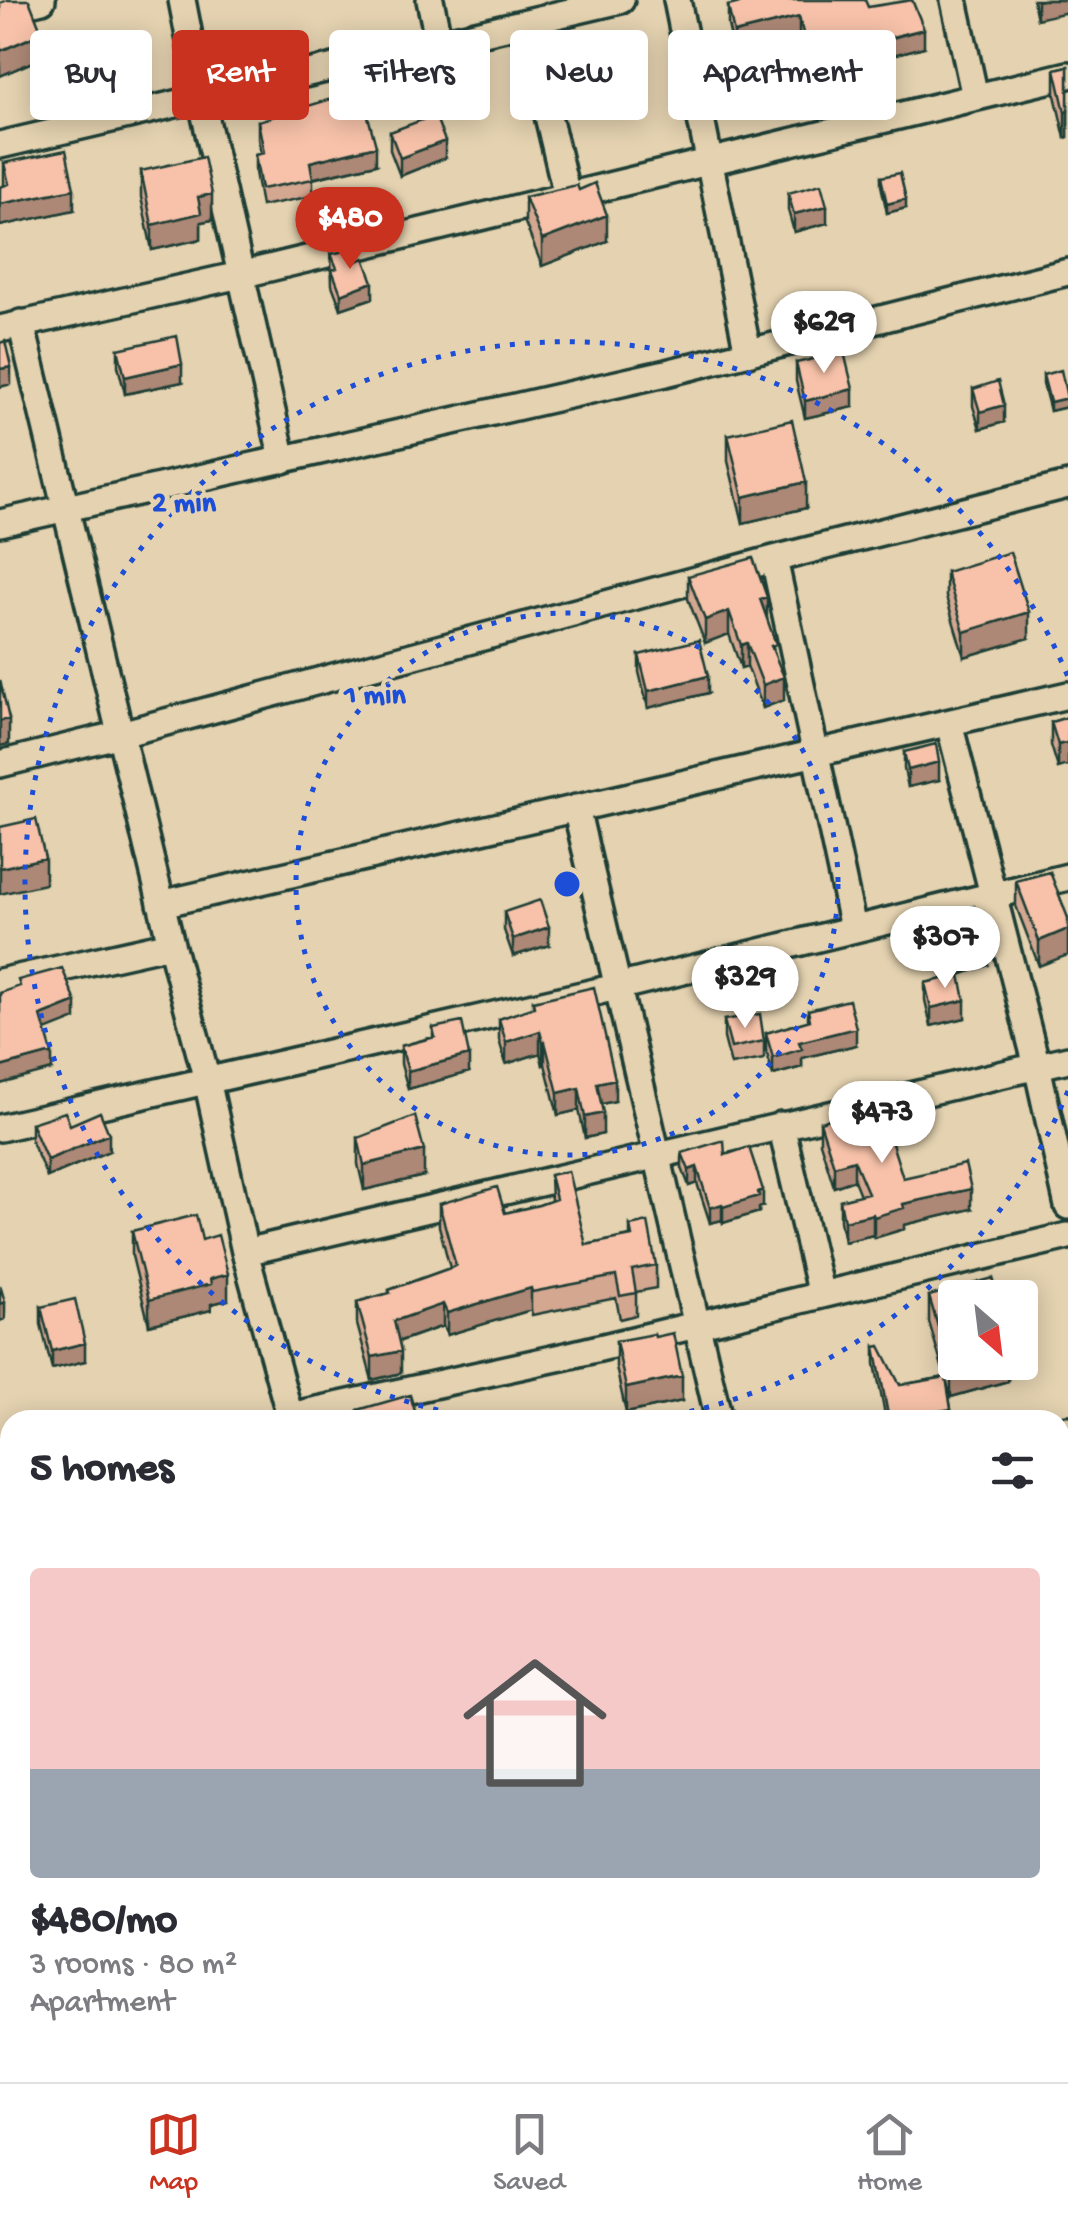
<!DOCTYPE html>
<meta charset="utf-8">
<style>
:root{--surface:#fff;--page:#f2f2f3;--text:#2b2b33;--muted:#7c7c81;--line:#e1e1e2;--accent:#c8321e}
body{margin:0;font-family:"Gochi Hand",sans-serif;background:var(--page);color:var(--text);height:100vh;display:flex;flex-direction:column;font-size:38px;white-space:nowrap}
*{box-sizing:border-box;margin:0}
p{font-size:32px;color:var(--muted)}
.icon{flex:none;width:55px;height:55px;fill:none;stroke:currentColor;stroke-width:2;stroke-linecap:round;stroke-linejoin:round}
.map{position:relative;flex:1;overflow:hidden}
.details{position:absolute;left:0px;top:1410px;width:1070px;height:672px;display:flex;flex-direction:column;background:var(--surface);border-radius:30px 30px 0 0;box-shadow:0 5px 25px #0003}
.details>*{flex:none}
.top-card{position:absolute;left:30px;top:30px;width:1010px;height:90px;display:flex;gap:20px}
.needle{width:65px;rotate:152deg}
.controls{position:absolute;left:938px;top:1280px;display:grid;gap:20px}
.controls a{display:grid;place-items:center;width:100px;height:100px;border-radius:10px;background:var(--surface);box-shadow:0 5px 25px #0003;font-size:50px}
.price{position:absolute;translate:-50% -85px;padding:0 22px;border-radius:35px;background:#fff;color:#222;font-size:32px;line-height:65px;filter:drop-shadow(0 2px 5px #0008)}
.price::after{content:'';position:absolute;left:50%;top:60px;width:30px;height:22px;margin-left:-15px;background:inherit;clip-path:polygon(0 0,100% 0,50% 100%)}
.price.active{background:var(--accent);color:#fff}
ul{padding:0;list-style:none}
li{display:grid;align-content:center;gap:20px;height:530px;padding:0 30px}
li+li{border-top:2px solid var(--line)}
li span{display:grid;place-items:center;height:310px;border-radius:10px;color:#555}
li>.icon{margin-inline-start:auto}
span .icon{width:180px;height:180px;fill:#fffc;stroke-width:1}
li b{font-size:42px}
h2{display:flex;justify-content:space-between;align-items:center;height:120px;padding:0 30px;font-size:42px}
.tag{padding:0 35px;border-radius:10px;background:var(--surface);box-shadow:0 5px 25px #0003;font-size:35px;line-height:90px}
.tag.active{background:var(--accent);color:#fff}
.dock{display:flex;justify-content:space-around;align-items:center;height:140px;border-top:2px solid var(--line);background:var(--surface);font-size:28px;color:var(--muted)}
.dock a{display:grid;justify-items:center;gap:5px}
.dock .active{color:var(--accent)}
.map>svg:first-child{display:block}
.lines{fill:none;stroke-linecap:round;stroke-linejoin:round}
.street-casing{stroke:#1f3d34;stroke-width:32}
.street{stroke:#e4d2b0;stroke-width:25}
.wall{fill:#d4a791;stroke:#1f3d34;stroke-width:2.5}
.shaded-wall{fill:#ad8876;stroke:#1f3d34;stroke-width:2.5}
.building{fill:#f7c2a9;stroke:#1f3d34;stroke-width:2.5}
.ring{fill:none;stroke:#1d4ed8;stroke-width:5;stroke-dasharray:5 10}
.centre{fill:#1d4ed8;stroke:#e4d2b0;stroke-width:5}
.ring-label{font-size:30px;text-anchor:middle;font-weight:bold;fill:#1d4ed8;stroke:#e4d2b0;stroke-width:10;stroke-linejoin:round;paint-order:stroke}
</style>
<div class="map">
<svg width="1068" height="2082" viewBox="0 0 1068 2082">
<rect width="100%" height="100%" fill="#e4d2b0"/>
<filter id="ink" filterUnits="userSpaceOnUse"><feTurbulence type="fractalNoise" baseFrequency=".01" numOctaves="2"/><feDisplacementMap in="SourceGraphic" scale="20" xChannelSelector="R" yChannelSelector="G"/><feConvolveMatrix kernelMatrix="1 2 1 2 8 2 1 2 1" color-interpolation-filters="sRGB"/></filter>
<g filter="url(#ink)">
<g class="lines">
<!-- street casing -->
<g class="street-casing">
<path id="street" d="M182,0L201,98L283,460
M430,0L439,43
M677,0L748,353
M954,0L975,97
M0,10L42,0
M526,23L567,196
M0,145L621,0
M21,323L171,944L207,1080L245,1252L291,1420
M0,329L240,275L1068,75
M0,523L666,373L1068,272
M774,559L853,928
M949,723L1037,1066L1068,1206
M0,764L121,734L774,559L1068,485
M576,808L719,1420
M161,904L1068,695
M0,982L171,944
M781,1125L821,1295
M0,1128L617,987L1068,877
M245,1252L1068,1059
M290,1416L566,1356L1068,1236
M1060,1431L1068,1429
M1060,1607L1068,1606
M0,1694L10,1734
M1060,1808L1068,1806
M0,1848L10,1845
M0,1991L10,1988
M1060,2015L1068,2013
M88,2072L90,2082
M450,2072L452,2082
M675,2072L677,2082
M872,2072L874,2082
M221,2082L260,2072
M794,2082L831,2072"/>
</g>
<!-- street -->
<use href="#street" class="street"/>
</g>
<!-- wall -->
<path class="wall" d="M1033,0H1068L1037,19Z
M728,6L868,7L924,47L873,60V64L810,79L799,35L734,51L728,25Z
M1068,66V137L1065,138L1055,95V69Z
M432,70L484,92V110L437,118L432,88Z
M258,121L376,164L313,179V196L261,206L255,172V155L261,154L258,139Z
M390,132L445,158L400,176L390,150Z
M4,163L74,210L0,226V187L4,186Z
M141,171L212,220L201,222V239L152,250L141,197Z
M881,177L906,208L887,213L881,185Z
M788,193L827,223L794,232L788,210Z
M525,197L607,241L542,266L525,223Z
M331,254L373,298L341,309L332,285Z
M118,349L182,382L125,394L118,366Z
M796,363L853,407L805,418L796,381Z
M1043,375L1067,407L1050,411L1043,384Z
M973,389L1004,422L980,429L973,406Z
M728,435L806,508L743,523L728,461Z
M946,572L1029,638L964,657L946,597Z
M688,576L767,618L784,700L763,708L747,666L741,668L729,634L705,643L688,599Z
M639,655L708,693L648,708L639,672Z
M1068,717L1058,768L1051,745V722Z
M904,752L939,780L908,787L904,769Z
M1050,872L1039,966L1016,906V881Z
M504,912L549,945L513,956L504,930Z
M931,920L988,965L956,976L965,1018L931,1026L925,1000V983L944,979L931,938Z
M533,1001L615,1101L601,1104L603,1134L585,1138L579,1110L558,1115L545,1064L543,1065L540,1053L506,1064L499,1040V1019L533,1008Z
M808,1010L856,1045L802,1058V1067L773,1075L766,1050V1033L808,1021Z
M724,1020L764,1041V1059L731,1065L724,1038Z
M433,1028L469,1072L408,1089L401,1064V1046L433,1037Z
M820,1122L903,1178L971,1209L904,1225V1229L874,1238L873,1235L844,1242L840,1221V1200L860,1195L854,1180L834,1187L820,1142Z
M31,1123L70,1125L109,1151L47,1177L31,1140Z
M358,1138L424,1176L364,1190L358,1164Z
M682,1153L725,1155L763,1206L759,1208V1212L723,1223L722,1220L710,1223L697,1183L689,1186L682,1168Z
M550,1175L586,1245L630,1236V1226L656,1265V1288L636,1292V1315L620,1319L616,1298L532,1315L531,1310L447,1335L443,1326L398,1342L401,1373L372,1380L357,1324V1302L389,1293V1290L450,1268L439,1226V1204L505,1213L539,1205L551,1201Z
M132,1231L202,1240L228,1300L211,1304V1310L149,1325L132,1256Z
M929,1296L955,1298L1008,1362V1381L951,1397L946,1379L951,1409V1420H886L875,1364V1347L900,1385L945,1377L929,1322Z
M41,1307L85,1361L52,1369L41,1324Z
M655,1337L682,1401L626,1413L616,1367V1341Z
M10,1458V1498L7,1499L2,1477V1460Z
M10,1995V2042L0,2043V1996Z
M970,2072H1060L1068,2082H970Z"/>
<!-- shaded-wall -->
<path class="shaded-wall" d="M1043,0H1068V12L1037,19V1Z
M799,17V35L734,51V33Z
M924,29V47L873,60V64L810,79V61Z
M42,33V58L0,76V51Z
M1068,111V137L1065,138V112Z
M445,141V158L400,176V158Z
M376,146V164L310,179V162Z
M74,189V210L0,226V204Z
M212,194V220L201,222V239L152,250V225L198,197Z
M906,199V208L887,213V204Z
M827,206V223L794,232V214Z
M607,215V241L542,266V240Z
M373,282V298L341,309V294Z
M182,364V382L125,394V377Z
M11,367V384L0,387V369Z
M853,389V407L805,418V401Z
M1067,398V407L1050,411V402Z
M1004,405V422L980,429V412Z
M806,482V508L743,523V497Z
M767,597V620L760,599Z
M729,611V634L705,643V620Z
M1029,612V638L964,657V632Z
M747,643V666L741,668V645Z
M708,676V693L648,708V691Z
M784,677V700L763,708V685Z
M9,719V744L0,746V721Z
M1068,742V765L1058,768V745Z
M939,762V780L908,787V770Z
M45,858V884L0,894V868Z
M549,927V945L513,956V939Z
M1068,929V955L1039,966V941Z
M988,948V965L945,980V962Z
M965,1000V1018L931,1026V1008Z
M76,1002V1019L41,1033V1016Z
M856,1028V1045L802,1058V1067L773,1075V1058L799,1042Z
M540,1031V1053L506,1064V1042Z
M545,1042V1064L543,1065V1043Z
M52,1053V1070L0,1084V1067Z
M469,1055V1072L408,1089V1071Z
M615,1079V1101L597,1105V1083Z
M579,1088V1110L558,1115V1093Z
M603,1113V1134L585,1138V1117Z
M109,1134V1151L47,1177V1160Z
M424,1150V1176L364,1190V1165Z
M854,1160V1180L834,1187V1166Z
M697,1167V1183L689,1186V1170Z
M971,1189V1209L904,1225V1229L874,1238V1217L903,1204Z
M763,1190V1206L759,1208V1212L723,1223V1207Z
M722,1204V1220L710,1223V1208Z
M873,1214V1235L844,1242V1221Z
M228,1274V1300L211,1304V1310L149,1325V1300L210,1279Z
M531,1288V1310L447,1335V1313Z
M5,1302V1319L0,1321V1304Z
M443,1304V1326L394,1343V1321Z
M85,1343V1361L52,1369V1351Z
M401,1351V1373L372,1380V1357Z
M982,1362H1008V1381L951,1397V1371Z
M682,1376V1401L626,1413V1388Z
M10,1481V1498L7,1499V1482Z
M10,1898V1924L0,1927V1901Z
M1068,1902V1929L1060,1931V1904Z"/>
<!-- building -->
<path class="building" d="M7,0H29L42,33L0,51V3Z
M752,0H865L868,7L912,0L924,29L872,42L873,46L810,61L799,17L734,33L728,6Z
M479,61L484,92L437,101L432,70Z
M1068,66V111L1065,112L1055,69Z
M361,90L376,146L310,162L313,179L261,189L255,155L264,153L258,121Z
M435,115L445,141L400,158L390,132Z
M66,150L74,189L0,204V187L9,184L4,163Z
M204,157L212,194L198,197L201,213L152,225L141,171Z
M900,173L906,199L887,204L881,177Z
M595,183L607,215L542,240L525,197L577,185L579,190Z
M821,184L827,206L794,214L788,193Z
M350,250L355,262L364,258L373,282L341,294L332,270L337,268L331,254Z
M177,336L182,364L125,377L118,349Z
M5,341L11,367L0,369V343Z
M844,352L853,389L805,401L796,363Z
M1061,370L1067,398L1050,402L1043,375Z
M998,381L1004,405L980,412L973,389Z
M792,420L806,482L743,497L728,435Z
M1010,552L1029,612L964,632L946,572Z
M753,558L767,597L760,599L776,644L771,646L784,677L763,685L747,643L741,645L729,611L705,620L688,576Z
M699,640L708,676L648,691L639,655Z
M0,680L9,719L0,721Z
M1068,717V742L1058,745L1051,722Z
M936,744L939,762L908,770L904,752Z
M36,819L45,858L0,868V827Z
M1050,872L1068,918V929L1039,941L1016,881Z
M540,900L549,927L513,939L504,912Z
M974,906L988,948L945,962L931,920Z
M62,968L76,1002L41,1016L52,1053L0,1067V993L20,986L18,980Z
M960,975L965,1000L931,1008L925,983Z
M594,987L615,1079L597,1083L603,1113L585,1117L579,1088L558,1093L545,1042L543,1043L540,1031L506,1042L499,1019L534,1007L533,1001Z
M849,1000L856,1028L799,1042L802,1049L773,1058L766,1033L810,1020L808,1010Z
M760,1014L764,1041L731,1048L724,1020Z
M462,1022L469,1055L408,1071L401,1046L435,1037L433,1028Z
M879,1103L903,1178L965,1164L971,1189L903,1204L904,1208L874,1217L873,1214L844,1221L840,1200L868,1193L854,1160L834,1166L820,1122Z
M65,1112L70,1125L100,1112L109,1134L47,1160L31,1123Z
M415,1116L424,1150L364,1165L358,1138Z
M721,1141H724L725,1155L749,1147L763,1190L758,1192L759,1196L723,1207L722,1204L710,1208L697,1167L689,1170L682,1153Z
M568,1171L586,1245L632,1236L630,1226L648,1222L656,1265L632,1270L636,1293L620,1296L616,1276L532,1292L531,1288L447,1313L443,1304L394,1321L401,1351L372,1357L357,1302L390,1293L389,1290L456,1266L439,1204L497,1187L505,1213L539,1205L556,1199L550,1175Z
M196,1215L202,1240L218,1235L228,1274L210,1279L211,1284L149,1300L132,1231Z
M993,1278L999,1298H955V1362H982L951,1371L929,1296Z
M0,1285L5,1302L0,1304Z
M75,1299L85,1343L52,1351L41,1307Z
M673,1333L682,1376L626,1388L616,1341L654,1334L655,1337Z
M880,1346L900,1385L946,1377L951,1409L889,1420L875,1347Z
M410,1395L417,1418L410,1420H360L358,1410Z
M616,1414L617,1420H590Z
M10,1458V1481L7,1482L2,1460Z
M1068,1820V1902L1060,1904V1866L1065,1865L1060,1851V1823Z
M5,1871L10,1890V1898L0,1901V1872Z
M10,1995V2024L0,2026V1996Z
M1068,2035V2082H1022L1021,2079L1010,2082H976L973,2072H1060V2037Z
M191,2078L192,2082H172Z"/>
</g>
<!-- distance rings -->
<g class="ring">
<circle cx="567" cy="884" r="271"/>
<path d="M1068 1091A542 542 0 0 1 652 1419M482 1419A542 542 0 1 1 1068 677"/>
</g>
<circle cx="567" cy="884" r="15" class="centre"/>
<g class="ring-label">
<text x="184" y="511">2 min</text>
<text x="375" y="703">1 min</text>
</g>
</svg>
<div class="controls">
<a><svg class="needle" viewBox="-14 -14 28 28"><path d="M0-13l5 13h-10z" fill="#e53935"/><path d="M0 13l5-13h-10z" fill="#7c7c81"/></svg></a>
</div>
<b class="price active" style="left:350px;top:272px">$480</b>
<b class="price" style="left:824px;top:376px">$629</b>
<b class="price" style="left:945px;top:991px">$307</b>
<b class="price" style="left:745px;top:1031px">$329</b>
<b class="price" style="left:882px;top:1166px">$473</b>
<div class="top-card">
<a class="tag">Buy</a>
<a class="tag active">Rent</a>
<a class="tag">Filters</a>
<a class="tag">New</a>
<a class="tag">Apartment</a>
</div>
<section class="details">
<h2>5 homes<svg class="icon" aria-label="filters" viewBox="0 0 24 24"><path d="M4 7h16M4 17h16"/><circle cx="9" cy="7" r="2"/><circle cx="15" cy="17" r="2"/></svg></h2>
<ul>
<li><span style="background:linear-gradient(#f6c9c9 65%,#9aa5b1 0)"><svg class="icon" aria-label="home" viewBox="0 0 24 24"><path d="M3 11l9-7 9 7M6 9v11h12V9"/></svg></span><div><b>$480/mo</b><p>3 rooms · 80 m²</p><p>Apartment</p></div></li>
</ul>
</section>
</div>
<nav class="dock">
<a class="active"><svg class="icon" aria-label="map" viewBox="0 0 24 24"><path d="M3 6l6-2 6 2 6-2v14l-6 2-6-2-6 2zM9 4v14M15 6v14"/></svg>Map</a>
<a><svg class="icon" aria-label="saved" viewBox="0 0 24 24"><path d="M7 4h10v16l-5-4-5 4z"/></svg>Saved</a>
<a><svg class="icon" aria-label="home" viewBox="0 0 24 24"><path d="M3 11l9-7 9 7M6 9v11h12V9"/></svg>Home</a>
</nav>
